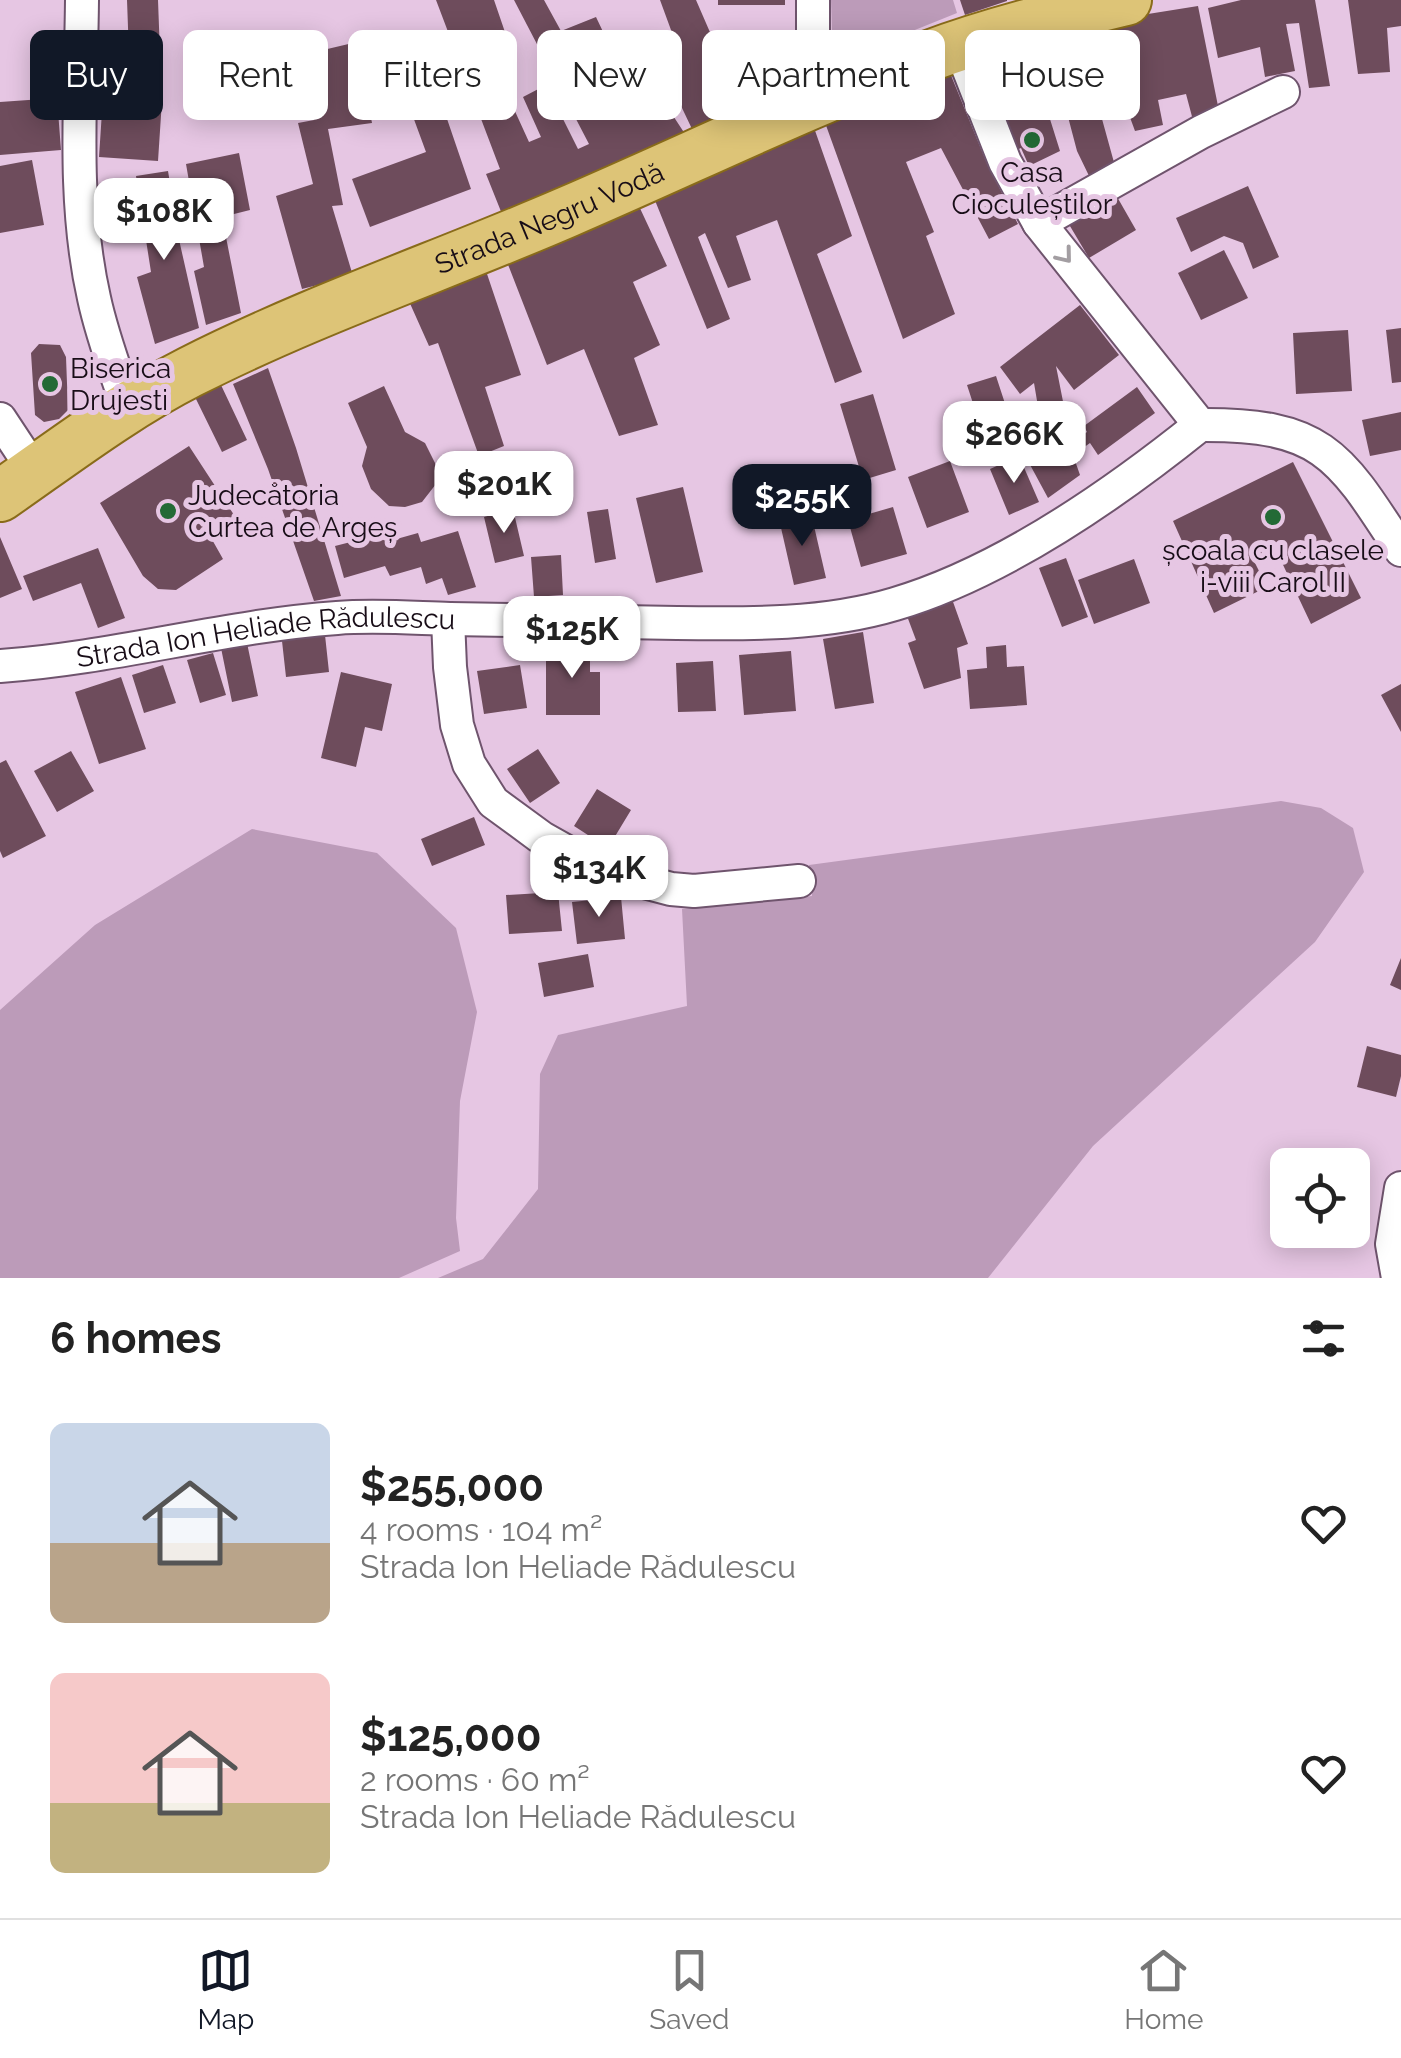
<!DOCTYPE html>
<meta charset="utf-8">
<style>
:root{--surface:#fff;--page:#f6f6f6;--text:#222;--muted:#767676;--line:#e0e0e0;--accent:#111827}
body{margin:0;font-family:Raleway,sans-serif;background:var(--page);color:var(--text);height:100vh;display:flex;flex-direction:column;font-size:38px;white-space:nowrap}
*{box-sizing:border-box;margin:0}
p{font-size:32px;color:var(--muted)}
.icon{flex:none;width:55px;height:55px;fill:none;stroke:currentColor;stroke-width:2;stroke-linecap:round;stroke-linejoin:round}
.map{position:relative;height:1278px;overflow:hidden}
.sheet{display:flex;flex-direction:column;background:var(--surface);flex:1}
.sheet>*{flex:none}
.top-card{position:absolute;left:30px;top:30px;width:1342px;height:90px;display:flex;gap:20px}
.controls{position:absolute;left:1270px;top:1148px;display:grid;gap:20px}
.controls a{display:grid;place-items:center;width:100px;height:100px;border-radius:15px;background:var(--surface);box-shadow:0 5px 25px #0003;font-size:50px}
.price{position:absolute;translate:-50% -85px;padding:0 22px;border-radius:20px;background:#fff;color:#222;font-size:32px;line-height:65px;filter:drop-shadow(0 2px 5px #0008)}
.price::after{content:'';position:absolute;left:50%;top:60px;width:30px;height:22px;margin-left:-15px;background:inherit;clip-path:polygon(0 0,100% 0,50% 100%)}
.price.current{background:var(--accent);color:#fff}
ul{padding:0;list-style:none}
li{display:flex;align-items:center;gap:30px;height:250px;padding:0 50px}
li span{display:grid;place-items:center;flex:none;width:280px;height:200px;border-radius:15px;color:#555}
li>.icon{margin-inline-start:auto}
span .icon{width:120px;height:120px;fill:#fffc;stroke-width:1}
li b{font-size:42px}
h2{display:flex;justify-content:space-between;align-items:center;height:120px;padding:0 50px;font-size:42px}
.pill{padding:0 35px;border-radius:15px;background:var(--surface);box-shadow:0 5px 25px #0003;font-size:35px;line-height:90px}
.pill.current{background:var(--accent);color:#fff}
.tabs{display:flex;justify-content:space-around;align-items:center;height:140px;border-top:2px solid var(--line);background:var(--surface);font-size:28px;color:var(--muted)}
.tabs a{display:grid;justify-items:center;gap:5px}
.tabs .current{color:var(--accent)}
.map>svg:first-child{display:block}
.green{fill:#bc9bb9}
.building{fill:#6e4c5c}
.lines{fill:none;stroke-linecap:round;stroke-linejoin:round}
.minor-casing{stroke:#6f546d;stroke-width:36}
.primary-casing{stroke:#896b1a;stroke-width:54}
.minor{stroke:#fff;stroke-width:32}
.primary{stroke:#ddc477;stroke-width:50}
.oneway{stroke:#a39ea2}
.poi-dot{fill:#236a36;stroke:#e6c6e3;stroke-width:4}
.labels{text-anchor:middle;stroke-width:10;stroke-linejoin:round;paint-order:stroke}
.poi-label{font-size:28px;fill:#180d17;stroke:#e6c6e3}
.street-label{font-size:28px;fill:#180d17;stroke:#e6c6e3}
</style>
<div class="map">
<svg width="1401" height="1278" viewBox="0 0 1401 1278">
<rect width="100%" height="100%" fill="#e6c6e3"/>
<!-- green -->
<path class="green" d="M831,0H953L957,13L833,63Z
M1281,801L1321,808L1353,828L1364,872L1315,942L1093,1146L988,1278H438L483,1259L538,1189L540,1074L558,1035L687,1006L682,909L812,896L809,865Z
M252,829L377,853L456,928L477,1012L460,1101L456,1218L460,1251L399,1278H0V1010L95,925Z"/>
<!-- building -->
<path class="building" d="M127,0H158L160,54L129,55Z
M436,0H494L507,38L486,48L529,142L541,137L523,97L546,85L578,149L589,144L514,0H544L561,31L596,17L625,78L643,70L687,137L502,214L486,174L500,169Z
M660,0H696L742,106L692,129L663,68L682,60Z
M718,0H785V5H718Z
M960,0H1007V1L965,15Z
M1241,0H1315L1330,86L1309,88L1299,23L1286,24L1295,71L1265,77L1260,47L1218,58L1208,8Z
M1348,0H1401V26L1387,28L1390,72L1358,74Z
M1198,6L1219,111L1194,124L1186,94L1158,100L1163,125L1135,131L1128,112L1102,119L1115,166L1091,180L1077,151L1062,94L1048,96L998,114L981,59L1091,27L1148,14Z
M419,37L471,189L370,227L352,179L426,152L401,84L367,97L372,123L328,129L343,205L332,206L353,276L302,289L276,196L313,184L298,123L314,120L302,55L357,42L359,51Z
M948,68L988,166L1018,224L989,239L941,148L906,162L934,232L926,236L955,314L903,339L823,117Z
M104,81L163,85L158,161L99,157Z
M57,98L61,150L0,155V102Z
M1044,100L1060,151L1029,166L1021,148L1012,152L998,119Z
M812,122L852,236L817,254L862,372L835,383L777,220L736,236L751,280L728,288L705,233L698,237L730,319L707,329L654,198Z
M239,153L250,210L222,217L241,313L206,325L194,271L204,267L186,164Z
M32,160L44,225L0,233V166Z
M168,171L180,244L199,328L155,344L137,277L151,272L136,176Z
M1248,186L1279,257L1253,269L1243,243L1224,236L1191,252L1176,218Z
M1112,188L1136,230L1089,258L1064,216Z
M638,204L667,266L633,282L660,345L634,358L658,425L619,436L584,349L547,365L507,262Z
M1224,250L1248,298L1201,320L1178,273Z
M484,265L521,375L485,387L504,446L479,456L438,343L429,346L408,299Z
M1080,305L1119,355L1074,390L1056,366L1071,442L1087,432L1084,426L1137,387L1155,413L1098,455L1090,443L1073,455L1080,475L1048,498L1028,461L1045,448L1034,383L1020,394L1000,367Z
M1401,328V382L1392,383L1386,330Z
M1348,330L1352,391L1296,394L1293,333Z
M39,344L60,345L66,357L68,410L59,419L44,422L35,415L31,353Z
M268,368L296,448L341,596L314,601L268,469L233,384Z
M996,376L1013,428L984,437L967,385Z
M221,385L247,440L222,452L195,397Z
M384,386L405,432L425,443L435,463L436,484L422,502L405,507L389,506L371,489L362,466L367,447L348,403Z
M873,394L896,470L863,480L840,404Z
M1401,412V450L1370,456L1362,420Z
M189,446L236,518L210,536L223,559L176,590L158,589L143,576L100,503Z
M1019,456L1039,502L1009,515L990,469Z
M950,461L969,512L927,528L908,477Z
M1293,462L1361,598L1311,624L1276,550L1255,563L1267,587L1214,613L1173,521Z
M683,487L703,572L656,583L636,498Z
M893,507L907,554L861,567L848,520Z
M513,509L524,556L495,563L484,517Z
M608,509L616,559L595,563L587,512Z
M811,513L826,578L794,585L779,519Z
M458,531L476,587L448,595L442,578L426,584L421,567L390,576L385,566L344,578L335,546L390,532L393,540L418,533L421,542Z
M0,537L22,589L0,598Z
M98,548L125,618L98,628L81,583L33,601L23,576Z
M561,555L563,595L534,597L531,557Z
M1066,558L1088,617L1062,627L1039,568Z
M1134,559L1150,603L1094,624L1078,580Z
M952,599L968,644L957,648L961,678L924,689L908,643L916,640L907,616Z
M863,632L874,703L835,709L823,639Z
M325,635L329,672L286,677L282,641Z
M554,641H590V672H600V715H546V651H554Z
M247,643L258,696L232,702L221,648Z
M1006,645L1007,667L1024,666L1027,705L970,709L967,670L987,668L986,647Z
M791,651L796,711L744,715L739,655Z
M213,653L226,695L200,703L187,660Z
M713,661L716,711L678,712L676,663Z
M163,665L176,703L144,713L132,675Z
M520,665L527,708L484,714L477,671Z
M341,672L392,684L382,731L365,727L356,767L321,758Z
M121,677L146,749L99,764L75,692Z
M1401,684V732L1381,695Z
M538,749L560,783L530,803L507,769Z
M71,751L94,791L57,812L34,771Z
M6,760L46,836L3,858L0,851V763Z
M597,789L631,810L608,848L574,826Z
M474,817L485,845L432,866L421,839Z
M558,892L562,931L509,934L506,895Z
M621,897L625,939L577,944L572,902Z
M588,954L594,987L544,997L538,963Z
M1401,958V990L1390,985Z
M1367,1046L1401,1055V1076L1396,1097L1357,1087Z"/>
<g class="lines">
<!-- minor casing -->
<g class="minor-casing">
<g id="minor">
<path d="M82,0C81,99 72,201 94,298C102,336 116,372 128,408"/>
<path d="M959,45L1005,162L1039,223L1200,425"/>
<path d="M813,102V0"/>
<path d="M1039,223L1201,132L1283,92"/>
<path d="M0,419L35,472"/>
<path d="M1200,425C1322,424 1339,454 1401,550"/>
<path d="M448,619L450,667L457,725L469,764L493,802L542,838L599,870L671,889L694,891L799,881"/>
<path id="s1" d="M0,666C114,658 224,626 337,618C375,615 413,618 450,619C526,621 602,621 677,623C749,624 825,625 895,604C1003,572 1113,495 1200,425"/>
<path d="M1398,1278L1392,1244L1401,1188"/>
</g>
</g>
<!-- primary casing -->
<g class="primary-casing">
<g id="primary">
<path id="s2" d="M0,496C62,453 123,406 190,372C312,310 442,266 567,212C688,160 806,102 929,56C993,32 1060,16 1126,0"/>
</g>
</g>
<!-- minor -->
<use href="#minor" class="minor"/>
<!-- primary -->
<use href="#primary" class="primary"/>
</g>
<!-- one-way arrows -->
<defs><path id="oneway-chevron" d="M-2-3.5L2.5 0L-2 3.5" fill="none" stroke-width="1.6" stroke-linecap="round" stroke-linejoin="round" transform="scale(2.5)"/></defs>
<use class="oneway" href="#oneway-chevron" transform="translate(1065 256) rotate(51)"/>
<!-- markers -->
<g class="poi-dot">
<circle cx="1032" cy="140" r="10"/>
<circle cx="50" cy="384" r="10"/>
<circle cx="168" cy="511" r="10"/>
<circle cx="1273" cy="517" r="10"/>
</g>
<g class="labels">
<!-- poi labels -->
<g class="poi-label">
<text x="1032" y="182">Casa<tspan x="1032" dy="32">Cioculeștilor</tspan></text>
<text x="70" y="378" text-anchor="start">Biserica<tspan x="70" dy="32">Drujesti</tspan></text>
<text x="188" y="505" text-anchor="start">Judecătoria<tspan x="188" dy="32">Curtea de Argeș</tspan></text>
<text x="1273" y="560">școala cu clasele<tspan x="1273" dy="32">i-viii Carol II</tspan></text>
</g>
<!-- street labels -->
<g class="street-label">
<text dy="10" stroke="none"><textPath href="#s2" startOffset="618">Strada Negru Vodă</textPath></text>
<text dy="10" stroke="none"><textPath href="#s1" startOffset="268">Strada Ion Heliade Rădulescu</textPath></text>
</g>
</g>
</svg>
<div class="controls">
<a><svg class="icon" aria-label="locate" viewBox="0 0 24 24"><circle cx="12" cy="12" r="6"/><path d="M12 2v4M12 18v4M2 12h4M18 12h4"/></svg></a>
</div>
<b class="price" style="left:164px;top:263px">$108K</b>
<b class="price" style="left:1014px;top:486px">$266K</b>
<b class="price" style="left:504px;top:536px">$201K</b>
<b class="price current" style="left:802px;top:549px">$255K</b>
<b class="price" style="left:572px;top:681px">$125K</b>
<b class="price" style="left:599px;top:920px">$134K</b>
<div class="top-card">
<a class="pill current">Buy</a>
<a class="pill">Rent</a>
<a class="pill">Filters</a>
<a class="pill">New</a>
<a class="pill">Apartment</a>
<a class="pill">House</a>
</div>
</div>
<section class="sheet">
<h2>6 homes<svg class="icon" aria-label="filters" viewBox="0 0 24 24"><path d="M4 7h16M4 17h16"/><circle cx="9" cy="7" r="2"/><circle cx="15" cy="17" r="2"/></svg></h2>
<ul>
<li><span style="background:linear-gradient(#c9d6e8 60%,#b9a48a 0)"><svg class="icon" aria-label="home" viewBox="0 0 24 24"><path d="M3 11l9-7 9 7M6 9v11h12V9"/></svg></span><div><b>$255,000</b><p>4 rooms · 104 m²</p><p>Strada Ion Heliade Rădulescu</p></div><svg class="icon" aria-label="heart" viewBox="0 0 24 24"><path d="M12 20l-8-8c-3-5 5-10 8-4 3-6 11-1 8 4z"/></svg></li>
<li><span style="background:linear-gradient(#f6c9c9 65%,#c2b280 0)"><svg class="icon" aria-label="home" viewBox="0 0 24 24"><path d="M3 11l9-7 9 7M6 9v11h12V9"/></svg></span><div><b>$125,000</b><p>2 rooms · 60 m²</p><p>Strada Ion Heliade Rădulescu</p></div><svg class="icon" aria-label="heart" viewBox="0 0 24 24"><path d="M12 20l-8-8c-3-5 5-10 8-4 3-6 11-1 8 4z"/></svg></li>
</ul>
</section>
<nav class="tabs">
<a class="current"><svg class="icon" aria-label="map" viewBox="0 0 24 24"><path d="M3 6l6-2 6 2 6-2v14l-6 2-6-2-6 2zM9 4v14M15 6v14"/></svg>Map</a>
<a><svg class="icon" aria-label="saved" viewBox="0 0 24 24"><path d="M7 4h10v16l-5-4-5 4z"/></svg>Saved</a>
<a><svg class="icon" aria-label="home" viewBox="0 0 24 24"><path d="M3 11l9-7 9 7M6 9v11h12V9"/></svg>Home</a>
</nav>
